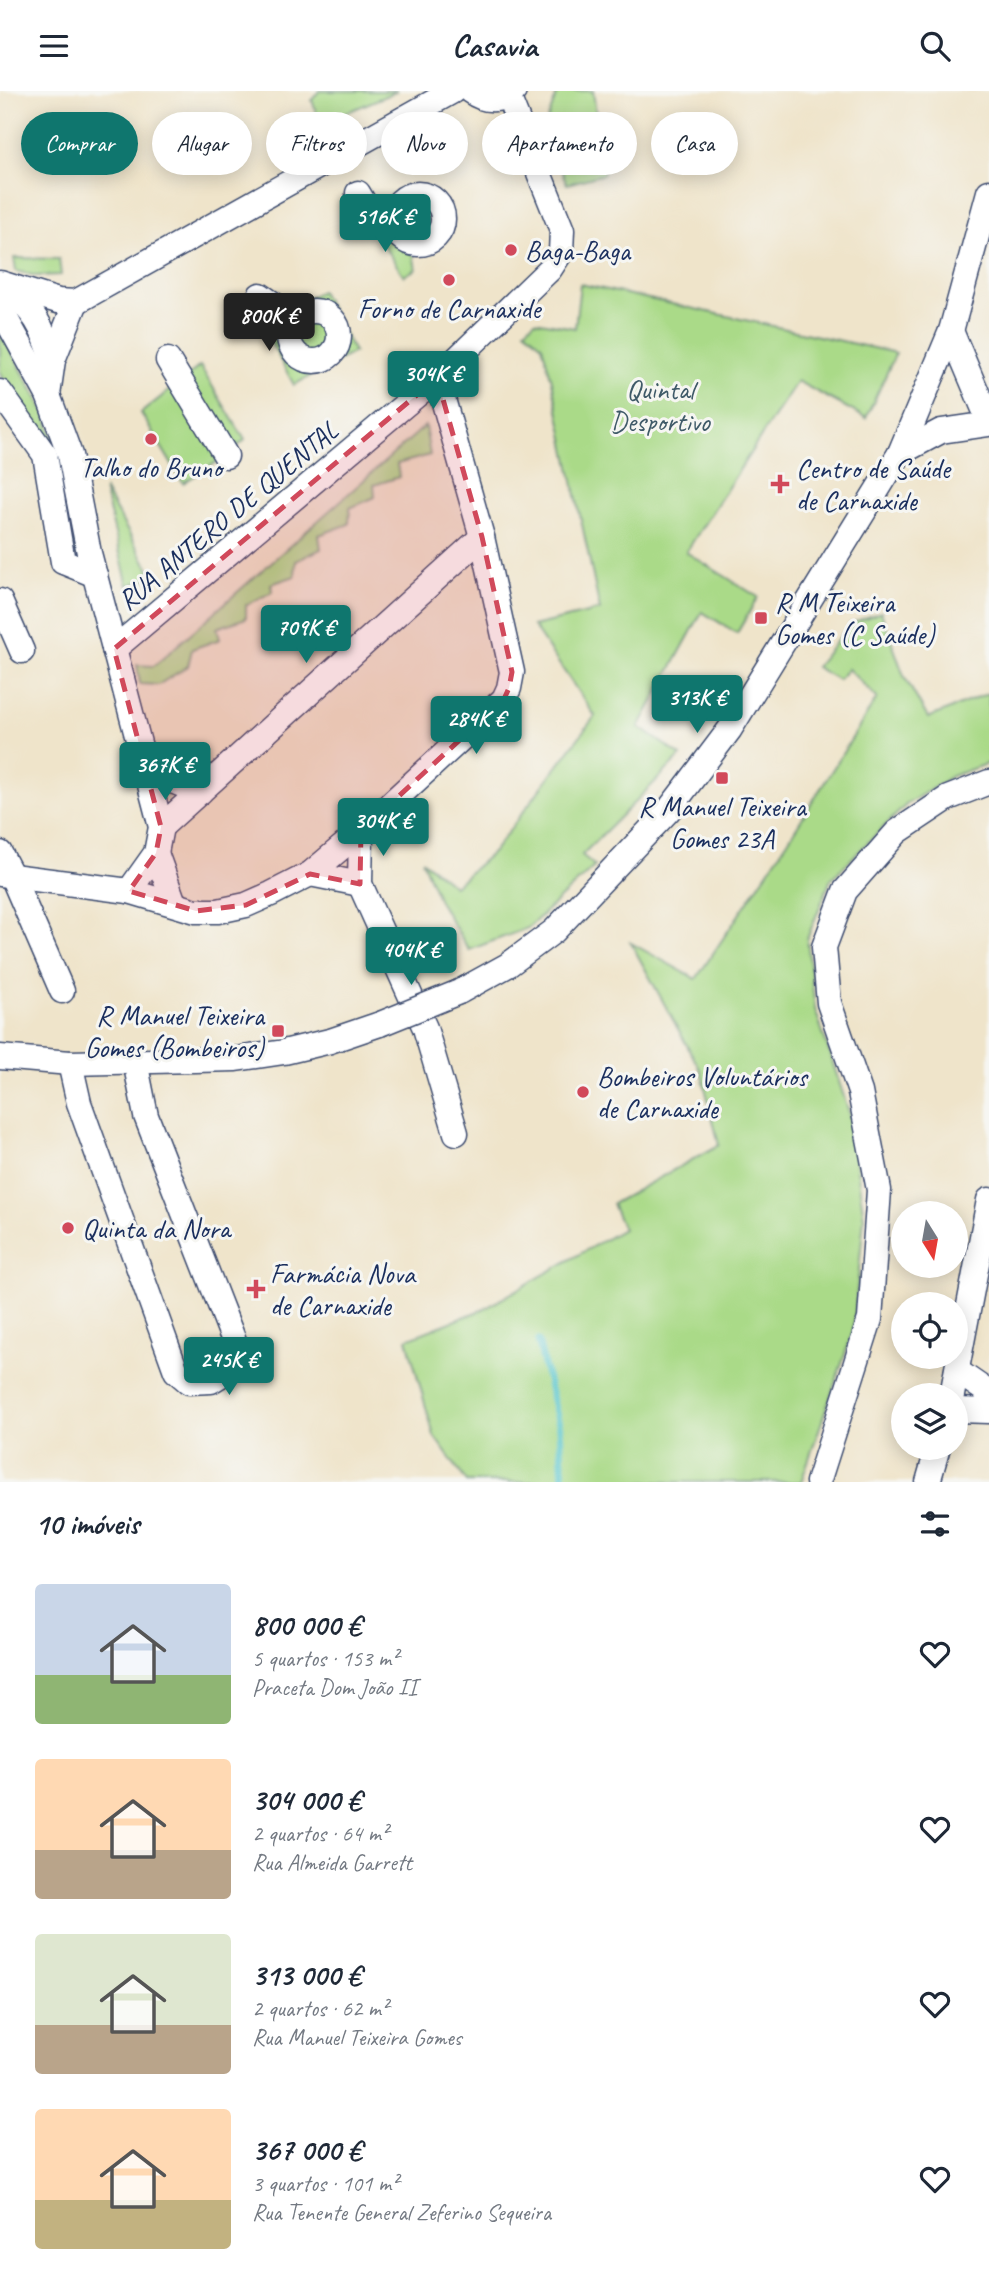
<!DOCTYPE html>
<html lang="pt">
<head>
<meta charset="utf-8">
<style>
  body { margin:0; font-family:Caveat,sans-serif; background:#f2f2f3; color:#1f2937; height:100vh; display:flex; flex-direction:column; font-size:26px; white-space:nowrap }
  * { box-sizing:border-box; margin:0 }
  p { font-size:23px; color:#747a83 }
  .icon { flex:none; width:38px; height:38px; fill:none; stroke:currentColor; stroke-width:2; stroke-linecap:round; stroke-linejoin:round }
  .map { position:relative; height:1391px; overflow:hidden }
  .drawer { display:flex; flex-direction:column; background:#fff; flex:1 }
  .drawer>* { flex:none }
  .hud { position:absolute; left:21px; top:21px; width:948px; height:63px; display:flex; gap:14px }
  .needle { width:46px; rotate:169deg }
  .buttons { position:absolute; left:891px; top:1110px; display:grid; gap:14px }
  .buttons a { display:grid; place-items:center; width:77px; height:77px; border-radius:50%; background:#fff; box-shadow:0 4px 18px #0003; font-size:35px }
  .price { position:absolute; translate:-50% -60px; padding:0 16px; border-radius:7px; background:#0f766e; color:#fff; font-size:23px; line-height:46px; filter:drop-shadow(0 2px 4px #0008) }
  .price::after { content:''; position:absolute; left:50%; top:42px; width:21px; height:16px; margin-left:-10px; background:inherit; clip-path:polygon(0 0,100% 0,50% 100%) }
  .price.active { background:#222; color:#fff }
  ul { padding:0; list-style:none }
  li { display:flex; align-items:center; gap:21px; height:175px; padding:0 35px }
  li span { display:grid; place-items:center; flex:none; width:196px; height:140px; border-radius:7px; color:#555 }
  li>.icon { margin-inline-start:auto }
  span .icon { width:84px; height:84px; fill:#fffc; stroke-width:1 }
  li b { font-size:30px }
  h2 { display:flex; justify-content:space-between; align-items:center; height:84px; padding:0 35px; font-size:30px }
  .pill { padding:0 24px; border-radius:32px; background:#fff; box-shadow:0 4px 18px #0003; font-size:24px; line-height:63px }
  .pill.active { background:#0f766e; color:#fff }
  header { display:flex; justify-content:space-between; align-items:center; height:91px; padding:0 35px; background:#fff; font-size:32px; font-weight:700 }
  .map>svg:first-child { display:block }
  .green { fill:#aada88; stroke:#628473; stroke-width:2 }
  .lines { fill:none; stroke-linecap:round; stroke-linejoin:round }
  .stream { stroke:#58c6cc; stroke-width:7 }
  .minor-casing { stroke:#3b4a6e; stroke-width:27 }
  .minor { stroke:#fff; stroke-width:24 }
  .minor-bridge-casing { stroke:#3b4a6e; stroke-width:27; stroke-linecap:butt }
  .minor-bridge { stroke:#fff; stroke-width:24 }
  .marked { fill:#d1495b; fill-opacity:0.2; stroke:#d1495b; stroke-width:5; stroke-dasharray:14 9; stroke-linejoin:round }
  .poi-dot { fill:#d1495b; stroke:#f6f6f2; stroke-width:2.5 }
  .labels { text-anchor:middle; stroke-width:6; stroke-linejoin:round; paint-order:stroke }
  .poi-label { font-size:28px; fill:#1b2f5e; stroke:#f6f6f2; text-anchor:start }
  .park-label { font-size:28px; fill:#3f5a68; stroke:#f6f6f2 }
  .street-label { font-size:28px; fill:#1b2f5e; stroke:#f6f6f2 }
</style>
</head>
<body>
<header><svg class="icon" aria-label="menu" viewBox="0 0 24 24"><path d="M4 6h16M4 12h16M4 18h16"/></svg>Casavia<svg class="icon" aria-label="search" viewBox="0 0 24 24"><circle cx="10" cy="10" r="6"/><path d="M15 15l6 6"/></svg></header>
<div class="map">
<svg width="989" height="1391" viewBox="0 0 989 1391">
  <rect width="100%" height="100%" fill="#f6f6f2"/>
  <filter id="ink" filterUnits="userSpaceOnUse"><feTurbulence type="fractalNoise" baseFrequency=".0143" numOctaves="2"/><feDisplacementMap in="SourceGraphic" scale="14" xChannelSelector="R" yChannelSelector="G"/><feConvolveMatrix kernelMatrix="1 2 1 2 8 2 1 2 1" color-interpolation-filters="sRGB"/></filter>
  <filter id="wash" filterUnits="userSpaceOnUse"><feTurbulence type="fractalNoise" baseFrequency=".00686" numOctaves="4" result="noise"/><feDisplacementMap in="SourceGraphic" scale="28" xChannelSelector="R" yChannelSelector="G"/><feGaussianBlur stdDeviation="1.57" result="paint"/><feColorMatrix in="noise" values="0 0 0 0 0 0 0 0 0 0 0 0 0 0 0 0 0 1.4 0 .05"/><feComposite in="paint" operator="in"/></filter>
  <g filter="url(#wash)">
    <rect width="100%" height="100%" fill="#efe4ca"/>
    <g class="green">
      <polygon points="319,0 397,0 320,33 312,9"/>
      <polygon points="558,0 593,0 604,83 567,93 544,38"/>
      <path d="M403 99 405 107C388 121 391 143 411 152L416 178 404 185 361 122Z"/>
      <polygon points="14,167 59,168 61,184 36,185 16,180"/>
      <polygon points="580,193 896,262 866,327 797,290 686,461 758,506 737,542 702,521 639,636 681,665 582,764 595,775 528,837 469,859 439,810 422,769 454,795 493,761 595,625 533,535 600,519 552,290 542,254 525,239 535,230 575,237"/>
      <polygon points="321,200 354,261 294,294 260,232"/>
      <polygon points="0,240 46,323 85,466 69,464 49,354 0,282"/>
      <polygon points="200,275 245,349 226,365 183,392 141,322"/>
      <polygon points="425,335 430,364 397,373 399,386 374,394 375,406 350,417 349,433 319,444 321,458 296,470 295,485 271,493 272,501 246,514 246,527 217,537 220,548 192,558 188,575 158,594 140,593 137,574 154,575"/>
      <polygon points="104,398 153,485 128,495"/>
      <polygon points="881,521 904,585 928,627 989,602 989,672 952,685 907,713 831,788 807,848 815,918 849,1021 864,1127 853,1240 801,1391 467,1391 434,1345 407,1248 484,1218 623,1138 612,1113 719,1054 701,980 631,852 696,888 788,750 877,607 848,578 838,589 816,576 851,532"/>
    </g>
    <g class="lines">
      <polyline class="stream" points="538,1250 560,1337 563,1391"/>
    </g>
  </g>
  <g filter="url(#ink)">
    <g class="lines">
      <g class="minor-casing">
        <g id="minor">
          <path d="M470 0C485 11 500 11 514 0"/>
          <polyline points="358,102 373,127 393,127"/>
          <circle cx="418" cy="128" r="25"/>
          <polyline points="0,192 58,210 76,211 453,0"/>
          <path d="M8 197C35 223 42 233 53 269"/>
          <polyline points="260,204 295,228"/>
          <polyline points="0,217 48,304 70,364 89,462 161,736 156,762 129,800 12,785"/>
          <circle cx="314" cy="245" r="25"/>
          <polyline points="951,240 989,330"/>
          <polyline points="168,269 226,365"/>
          <polyline points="0,301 45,364 63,471 95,484"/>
          <polyline points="48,304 53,269 76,211"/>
          <polyline points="900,362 941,340 989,333"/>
          <polyline points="0,510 22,560"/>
          <polyline points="114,558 437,287 550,178 561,161 562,139 508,5"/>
          <polyline points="147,680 200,701"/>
          <polyline points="161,736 482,446"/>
          <polyline points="361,740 360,793 425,937 456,1042"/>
          <polyline points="0,762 12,785 0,783"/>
          <polyline points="156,762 174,812"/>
          <polyline points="310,783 360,793"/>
          <polyline points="12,785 62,900"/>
          <polyline points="129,800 196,820 218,820 246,814 271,803 310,783 361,740 504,608 509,597 512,581 482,446 437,287"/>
          <polyline points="459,901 508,874 554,840 668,720 730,638 900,362 951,240 989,101"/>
          <polyline points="0,966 70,972 236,968 284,961 330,950 380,933"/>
          <polyline points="70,972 79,1012 176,1280 189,1291 211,1290 232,1277 238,1260 146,1025 135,970"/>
          <polyline points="957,1280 989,1302"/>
          <polyline points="952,1304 989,1109"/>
          <polyline points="956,1319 989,1320"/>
          <polyline points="818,1391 870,1228 879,1099 860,1001 829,912 824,856 845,800 897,741 948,707 989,691"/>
          <polyline points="928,1391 938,1356"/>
        </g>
      </g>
      <use href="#minor" class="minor"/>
      <g class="minor-bridge-casing">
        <polyline id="minor-bridge" points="380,933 459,901"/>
      </g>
      <use href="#minor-bridge" class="minor-bridge"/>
    </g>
  </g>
  <path class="marked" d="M437 287 482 446 512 581 509 597 504 608 361 740 360 793 310 783 246 814 196 820 129 800 156 762 161 736 114 558Z"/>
  <g class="poi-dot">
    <circle cx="511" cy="159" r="7"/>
    <circle cx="449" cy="189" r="7"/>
    <circle cx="151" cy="348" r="7"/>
    <path d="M776.5 382.5h7v7h7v7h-7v7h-7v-7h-7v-7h7z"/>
    <rect x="754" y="520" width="14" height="14" rx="3.5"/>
    <rect x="715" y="680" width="14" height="14" rx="3.5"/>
    <rect x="271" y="933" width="14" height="14" rx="3.5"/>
    <circle cx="583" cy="1001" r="7"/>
    <circle cx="68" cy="1137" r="7"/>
    <path d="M252.5 1187.5h7v7h7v7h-7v7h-7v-7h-7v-7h7z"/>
  </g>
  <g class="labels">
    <g class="poi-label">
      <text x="525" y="169">Baga-Baga</text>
      <text x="449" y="227" text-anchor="middle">Forno de Carnaxide</text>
      <text x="151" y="386" text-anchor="middle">Talho do Bruno</text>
      <text x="796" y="387">Centro de Saúde<tspan x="796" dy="32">de Carnaxide</tspan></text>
      <text x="775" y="521">R M Teixeira<tspan x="775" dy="32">Gomes (C Saúde)</tspan></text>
      <text x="722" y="725" text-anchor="middle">R Manuel Teixeira<tspan x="722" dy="32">Gomes 23A</tspan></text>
      <text x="264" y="934" text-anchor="end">R Manuel Teixeira<tspan x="264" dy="32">Gomes (Bombeiros)</tspan></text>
      <text x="597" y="995">Bombeiros Voluntários<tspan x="597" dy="32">de Carnaxide</tspan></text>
      <text x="82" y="1147">Quinta da Nora</text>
      <text x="270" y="1192">Farmácia Nova<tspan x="270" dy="32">de Carnaxide</tspan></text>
    </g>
    <g class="park-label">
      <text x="660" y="308">Quintal<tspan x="660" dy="32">Desportivo</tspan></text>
    </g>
    <g class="street-label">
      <text transform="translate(227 424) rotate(-40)" y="10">RUA ANTERO DE QUENTAL</text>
    </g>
  </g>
</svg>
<div class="buttons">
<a><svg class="needle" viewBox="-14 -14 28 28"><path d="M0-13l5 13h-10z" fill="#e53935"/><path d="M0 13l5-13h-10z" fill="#747a83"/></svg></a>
<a><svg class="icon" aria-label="locate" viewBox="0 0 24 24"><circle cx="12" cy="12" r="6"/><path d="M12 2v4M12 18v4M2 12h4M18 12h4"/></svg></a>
<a><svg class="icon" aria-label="layers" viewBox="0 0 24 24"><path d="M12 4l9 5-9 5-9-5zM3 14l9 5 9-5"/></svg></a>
</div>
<b class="price" style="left:385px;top:163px">516K €</b>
<b class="price active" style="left:269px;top:262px">800K €</b>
<b class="price" style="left:433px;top:320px">304K €</b>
<b class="price" style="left:306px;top:574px">709K €</b>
<b class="price" style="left:697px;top:644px">313K €</b>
<b class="price" style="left:476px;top:665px">284K €</b>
<b class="price" style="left:165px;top:711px">367K €</b>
<b class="price" style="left:383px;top:767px">304K €</b>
<b class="price" style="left:411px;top:896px">404K €</b>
<b class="price" style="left:229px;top:1306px">245K €</b>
<div class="hud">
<a class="pill active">Comprar</a>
<a class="pill">Alugar</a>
<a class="pill">Filtros</a>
<a class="pill">Novo</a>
<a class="pill">Apartamento</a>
<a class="pill">Casa</a>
</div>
</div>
<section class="drawer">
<h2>10 imóveis<svg class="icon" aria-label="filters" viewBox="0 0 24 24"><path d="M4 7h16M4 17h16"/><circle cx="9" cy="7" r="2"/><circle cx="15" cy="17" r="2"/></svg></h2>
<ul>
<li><span style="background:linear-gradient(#c9d6e8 65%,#8fb573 0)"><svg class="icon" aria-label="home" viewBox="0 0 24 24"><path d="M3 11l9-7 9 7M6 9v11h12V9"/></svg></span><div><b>800 000 €</b><p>5 quartos · 153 m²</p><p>Praceta Dom João II</p></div><svg class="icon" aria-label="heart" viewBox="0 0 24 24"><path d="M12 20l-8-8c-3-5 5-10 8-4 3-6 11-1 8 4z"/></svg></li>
<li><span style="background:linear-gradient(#ffd9b3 65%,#b9a48a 0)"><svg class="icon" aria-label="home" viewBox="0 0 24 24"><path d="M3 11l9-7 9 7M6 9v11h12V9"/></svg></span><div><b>304 000 €</b><p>2 quartos · 64 m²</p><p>Rua Almeida Garrett</p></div><svg class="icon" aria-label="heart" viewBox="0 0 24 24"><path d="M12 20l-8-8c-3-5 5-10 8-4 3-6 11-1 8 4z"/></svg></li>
<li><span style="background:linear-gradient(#dfe7d0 65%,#b9a48a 0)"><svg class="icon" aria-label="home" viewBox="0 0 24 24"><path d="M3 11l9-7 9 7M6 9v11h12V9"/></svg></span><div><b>313 000 €</b><p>2 quartos · 62 m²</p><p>Rua Manuel Teixeira Gomes</p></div><svg class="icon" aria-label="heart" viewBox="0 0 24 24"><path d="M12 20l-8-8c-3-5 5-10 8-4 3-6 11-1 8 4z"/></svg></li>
<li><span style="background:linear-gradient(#ffd9b3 65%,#c2b280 0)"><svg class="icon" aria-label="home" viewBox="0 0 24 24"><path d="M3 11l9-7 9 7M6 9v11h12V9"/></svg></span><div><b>367 000 €</b><p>3 quartos · 101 m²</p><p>Rua Tenente General Zeferino Sequeira</p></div><svg class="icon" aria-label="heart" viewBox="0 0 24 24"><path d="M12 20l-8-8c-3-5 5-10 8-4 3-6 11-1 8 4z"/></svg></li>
</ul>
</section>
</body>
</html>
